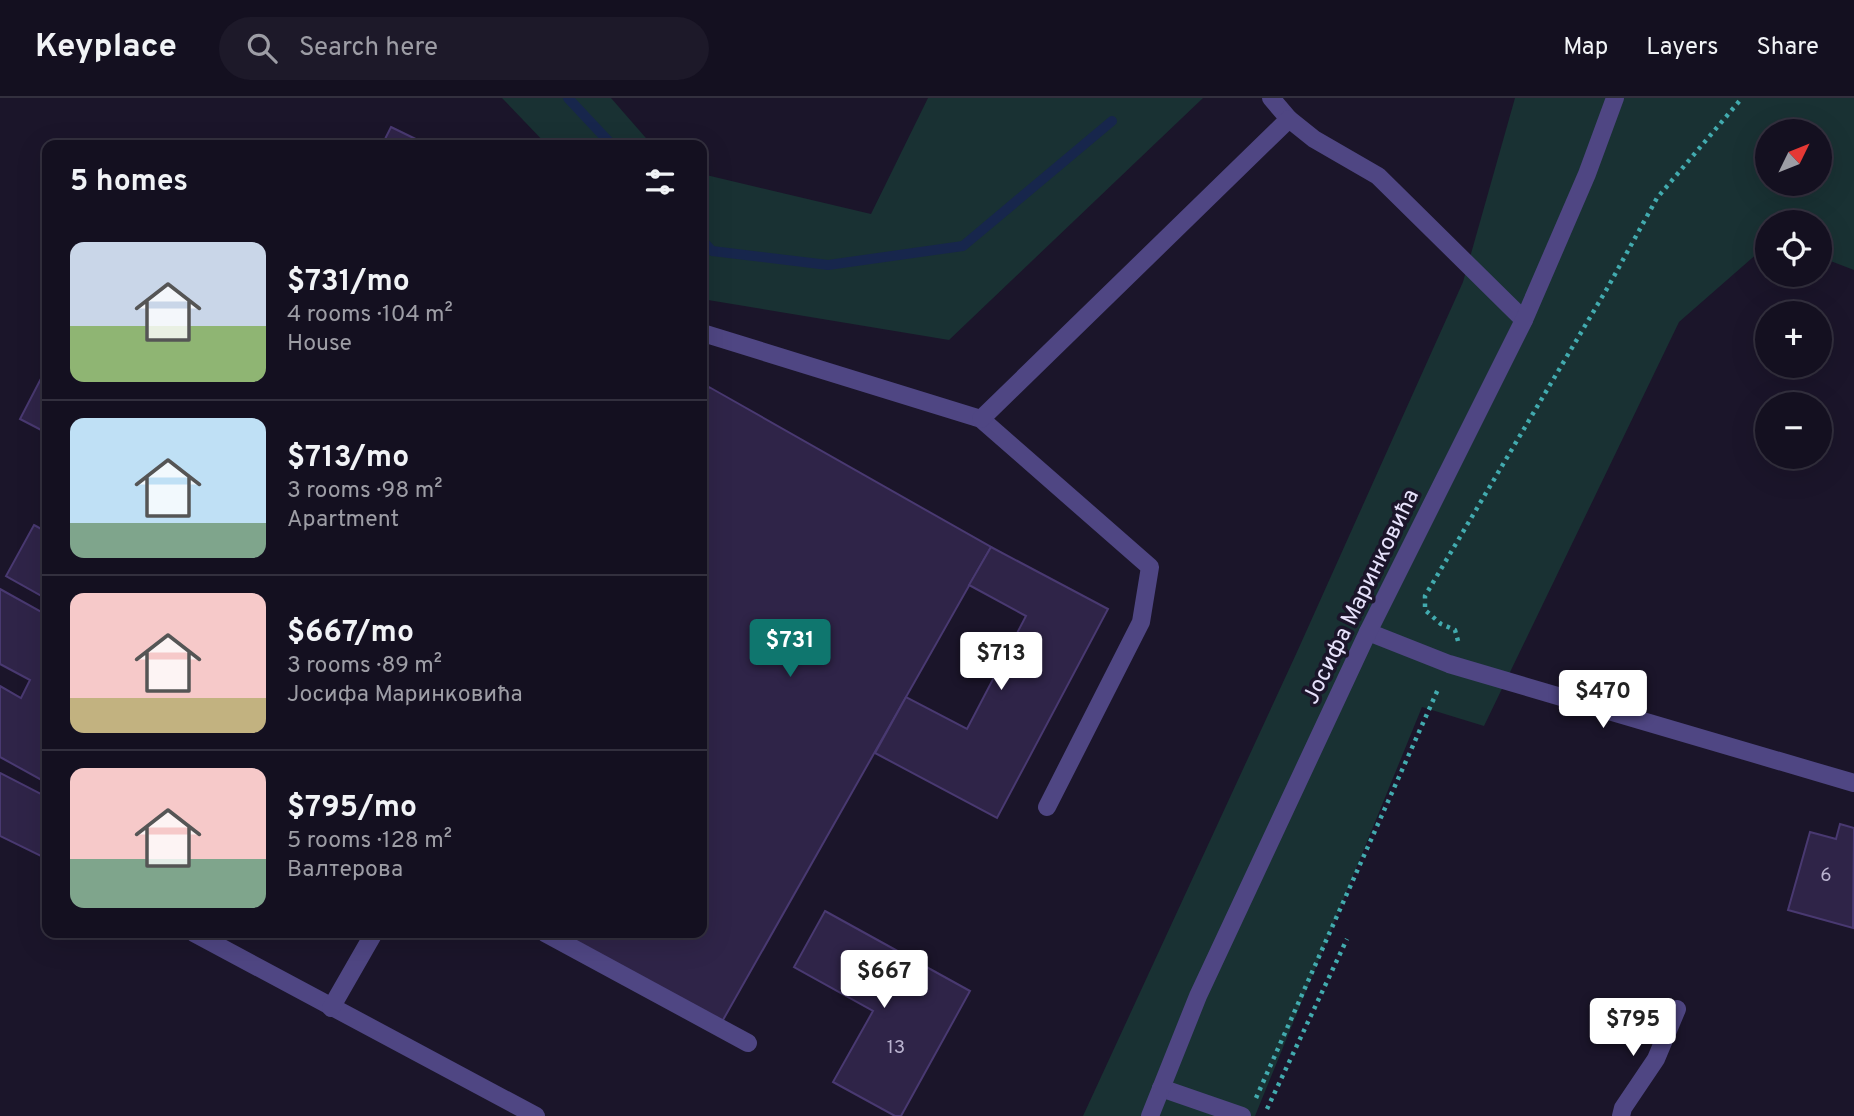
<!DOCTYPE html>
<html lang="en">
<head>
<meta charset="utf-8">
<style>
  body { margin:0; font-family:Overpass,sans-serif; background:#1d1929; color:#f1f3f6; height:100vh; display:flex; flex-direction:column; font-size:26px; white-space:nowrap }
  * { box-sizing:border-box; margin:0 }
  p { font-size:23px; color:#9d9da5 }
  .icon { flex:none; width:38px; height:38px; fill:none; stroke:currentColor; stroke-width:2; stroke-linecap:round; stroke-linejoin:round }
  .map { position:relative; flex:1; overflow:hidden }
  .drawer { position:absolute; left:42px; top:42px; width:665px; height:798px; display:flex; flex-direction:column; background:#141020; border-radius:14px; box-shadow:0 7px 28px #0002,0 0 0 2px #33303e }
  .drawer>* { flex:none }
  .needle { width:46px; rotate:47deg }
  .fabs { position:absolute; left:1755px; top:21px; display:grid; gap:14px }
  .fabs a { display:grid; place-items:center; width:77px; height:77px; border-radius:50%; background:#141020; box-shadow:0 7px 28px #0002,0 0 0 2px #33303e; font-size:35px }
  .price { position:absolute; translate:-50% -60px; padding:0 16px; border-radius:7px; background:#fff; color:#222; font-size:23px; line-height:46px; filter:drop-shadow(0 2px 4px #0008) }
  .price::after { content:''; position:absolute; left:50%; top:42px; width:21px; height:16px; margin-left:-10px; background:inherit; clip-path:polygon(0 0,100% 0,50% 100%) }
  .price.current { background:#0f766e; color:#fff }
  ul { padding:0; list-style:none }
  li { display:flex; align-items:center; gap:21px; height:175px; padding:0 28px }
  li+li { border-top:2px solid #33303e }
  li span { display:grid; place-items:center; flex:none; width:196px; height:140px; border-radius:14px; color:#555 }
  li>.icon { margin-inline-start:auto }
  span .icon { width:84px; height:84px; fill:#fffc; stroke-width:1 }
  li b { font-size:30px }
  h2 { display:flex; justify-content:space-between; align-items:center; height:84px; padding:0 28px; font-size:30px }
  header { display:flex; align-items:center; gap:42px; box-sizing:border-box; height:98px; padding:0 35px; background:#141020; border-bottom:2px solid #33303e }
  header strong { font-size:33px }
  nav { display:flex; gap:38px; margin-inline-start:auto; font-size:24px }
  .search { width:490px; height:63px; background:#1d1929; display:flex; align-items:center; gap:18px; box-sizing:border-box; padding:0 24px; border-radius:38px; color:#9d9da5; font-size:26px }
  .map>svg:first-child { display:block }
  .green { fill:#193133; fill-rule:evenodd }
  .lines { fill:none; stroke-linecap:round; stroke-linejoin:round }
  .stream { stroke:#17264c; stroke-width:10 }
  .building { fill:#2f2448; stroke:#493971; stroke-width:2 }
  .path { stroke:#42abaf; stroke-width:4.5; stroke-dasharray:3.5 5; stroke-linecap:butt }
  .minor { stroke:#4f4683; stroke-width:18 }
  .labels { text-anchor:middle; stroke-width:7; stroke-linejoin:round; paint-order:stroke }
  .number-label { font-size:19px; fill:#b9b2ce }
  .street-label { font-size:23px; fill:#e7e2fb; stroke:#1b152a }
</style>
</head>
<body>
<header>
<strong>Keyplace</strong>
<div class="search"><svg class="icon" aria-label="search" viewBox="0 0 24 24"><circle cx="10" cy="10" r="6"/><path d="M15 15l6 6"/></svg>Search here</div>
<nav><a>Map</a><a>Layers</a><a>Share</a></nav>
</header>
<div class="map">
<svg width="1854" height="1018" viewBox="0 0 1854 1018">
  <rect width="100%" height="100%" fill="#1b152a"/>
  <g class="green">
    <polygon points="502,0 611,0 652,47 547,47"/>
    <polygon points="928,0 1203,0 949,242 702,201 702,76 871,116"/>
    <path d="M1515 0H1854V172L1820 159V124H1768L1767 147 1679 224 1484 628 1422 609 1255 1018H1083L1297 554 1463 184ZM1768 33H1820V86H1768Z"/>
  </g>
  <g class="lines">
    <g class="stream">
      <polyline points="568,0 612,47"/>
      <polyline points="702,142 712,153 828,167 963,148 1112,23"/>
    </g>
  </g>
  <g class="building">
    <polygon points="391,29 428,47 382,47"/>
    <polygon points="47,269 47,335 20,321"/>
    <polygon points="709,289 991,449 719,929 572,846 578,835 702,835 702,302"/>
    <polygon points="34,427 47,434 47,501 6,478"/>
    <polygon points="991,449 1108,511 997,720 875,655 906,599 967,631 1026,518 969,487"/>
    <polygon points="0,491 47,517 47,685 0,659 0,588 21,600 30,582 0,566"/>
    <polygon points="0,675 47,699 47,761 0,738"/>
    <polygon points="1840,726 1854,730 1853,830 1788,812 1810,734 1836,741"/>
    <polygon points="825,813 970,893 901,1018 895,1018 833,984 873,913 794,869"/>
  </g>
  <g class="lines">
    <g class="path">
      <polyline points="1458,543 1455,532 1441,526 1425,512 1425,498 1608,189 1657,100 1742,0"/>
      <polyline points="1256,1000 1439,589"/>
      <polyline points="1267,1011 1347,841"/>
    </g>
    <g class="minor">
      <polyline points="1271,0 1289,21"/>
      <polyline points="702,239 706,236 981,321 1150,469 1141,524 1047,709"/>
      <polyline points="981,321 1289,21 1314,41 1378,78 1524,222"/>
      <polyline points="1368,534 1449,566 1854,685"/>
      <polyline points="194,835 536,1018"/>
      <polyline points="545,835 748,945"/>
      <polyline points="331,910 374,835"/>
      <polyline points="1161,990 1242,1018"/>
      <polyline points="1150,1018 1198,898 1368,534 1524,222 1587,76 1615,0"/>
      <polyline points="1621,1018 1623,1010 1656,961 1677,911"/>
    </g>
  </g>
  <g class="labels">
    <g class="number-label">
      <text x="1826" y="783">6</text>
      <text x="896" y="955">13</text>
    </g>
    <g class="street-label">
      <text transform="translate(1360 498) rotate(-64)" y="8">Јосифа Маринковића</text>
    </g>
  </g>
</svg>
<div class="fabs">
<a><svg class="needle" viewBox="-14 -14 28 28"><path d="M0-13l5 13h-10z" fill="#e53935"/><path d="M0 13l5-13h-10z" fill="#9d9da5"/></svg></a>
<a><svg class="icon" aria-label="locate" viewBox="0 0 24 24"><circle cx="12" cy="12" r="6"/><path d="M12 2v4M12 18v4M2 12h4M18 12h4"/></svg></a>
<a>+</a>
<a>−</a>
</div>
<b class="price current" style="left:790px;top:581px">$731</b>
<b class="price" style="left:1001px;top:594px">$713</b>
<b class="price" style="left:1603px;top:632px">$470</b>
<b class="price" style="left:884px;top:912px">$667</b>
<b class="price" style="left:1633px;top:960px">$795</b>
<section class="drawer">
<h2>5 homes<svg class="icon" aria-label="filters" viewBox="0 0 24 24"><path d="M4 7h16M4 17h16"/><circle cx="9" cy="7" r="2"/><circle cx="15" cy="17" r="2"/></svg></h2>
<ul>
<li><span style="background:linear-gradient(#c9d6e8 60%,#8fb573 0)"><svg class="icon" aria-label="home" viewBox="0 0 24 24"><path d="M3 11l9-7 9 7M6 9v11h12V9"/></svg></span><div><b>$731/mo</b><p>4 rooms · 104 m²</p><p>House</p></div></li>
<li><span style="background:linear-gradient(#bfe0f5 75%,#7fa58c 0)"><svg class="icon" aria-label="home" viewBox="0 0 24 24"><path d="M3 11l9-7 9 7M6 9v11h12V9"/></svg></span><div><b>$713/mo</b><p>3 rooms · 98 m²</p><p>Apartment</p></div></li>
<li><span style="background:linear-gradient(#f6c9c9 75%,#c2b280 0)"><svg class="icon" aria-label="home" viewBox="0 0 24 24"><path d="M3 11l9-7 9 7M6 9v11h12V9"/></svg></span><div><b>$667/mo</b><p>3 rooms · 89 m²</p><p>Јосифа Маринковића</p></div></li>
<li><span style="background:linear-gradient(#f6c9c9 65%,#7fa58c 0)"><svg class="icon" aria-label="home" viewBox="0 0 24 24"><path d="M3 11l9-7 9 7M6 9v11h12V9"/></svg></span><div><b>$795/mo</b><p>5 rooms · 128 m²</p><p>Валтерова</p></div></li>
</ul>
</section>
</div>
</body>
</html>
